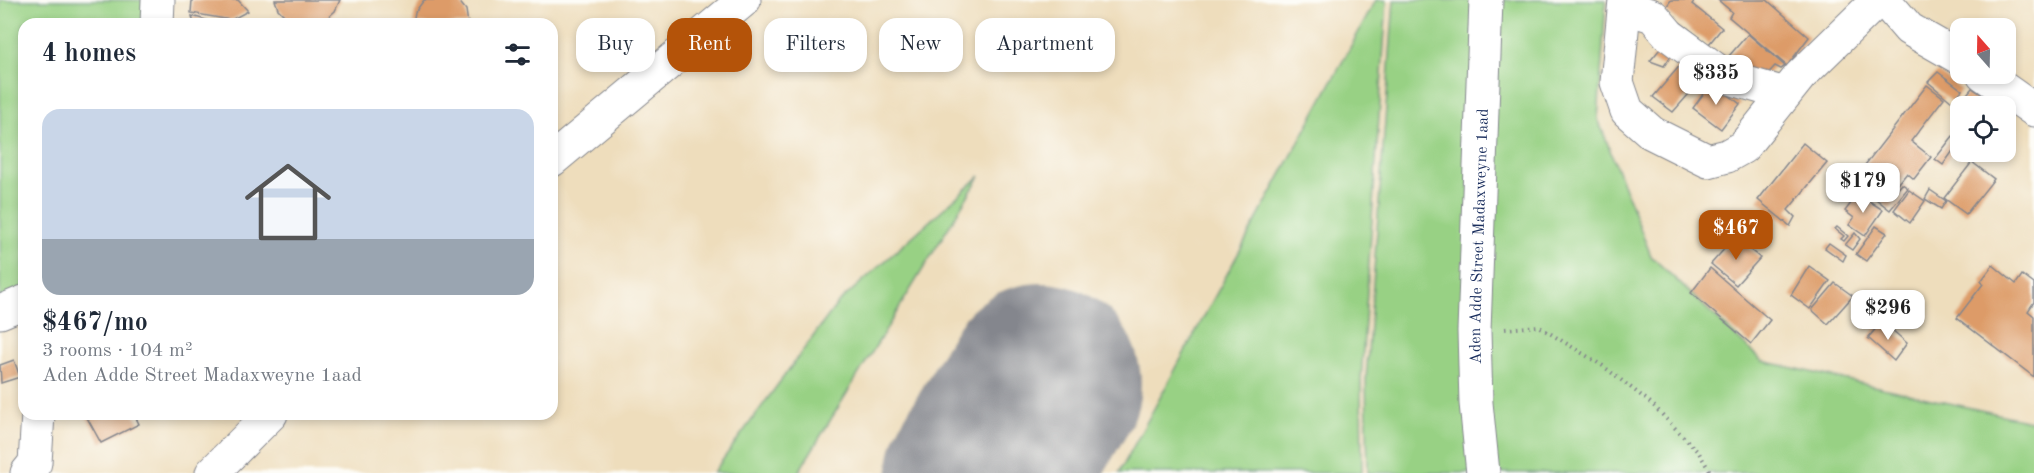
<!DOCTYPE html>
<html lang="en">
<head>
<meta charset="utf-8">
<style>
  body { margin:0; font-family:"Old Standard TT",serif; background:#f6f6f7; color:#1f2937; height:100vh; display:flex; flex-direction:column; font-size:22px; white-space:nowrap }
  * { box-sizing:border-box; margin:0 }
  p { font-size:20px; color:#747a83 }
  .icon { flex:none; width:33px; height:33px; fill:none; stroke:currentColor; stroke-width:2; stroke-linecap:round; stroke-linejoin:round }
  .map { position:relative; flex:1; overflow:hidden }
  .side { position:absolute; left:18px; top:18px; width:540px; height:402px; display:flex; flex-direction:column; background:#fff; border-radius:18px; box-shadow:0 3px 9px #0003 }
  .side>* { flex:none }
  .hud { position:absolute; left:576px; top:18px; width:570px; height:54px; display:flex; gap:12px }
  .needle { width:39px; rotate:340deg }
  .buttons { position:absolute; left:1950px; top:18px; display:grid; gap:12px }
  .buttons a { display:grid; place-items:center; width:66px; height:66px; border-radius:12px; background:#fff; box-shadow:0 3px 9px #0003; font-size:30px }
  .price { position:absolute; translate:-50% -51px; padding:0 14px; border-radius:12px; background:#fff; color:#222; font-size:20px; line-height:39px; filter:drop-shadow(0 2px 3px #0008) }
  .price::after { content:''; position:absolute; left:50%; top:36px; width:18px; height:14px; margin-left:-9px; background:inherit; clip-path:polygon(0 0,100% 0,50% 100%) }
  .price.on { background:#b45309; color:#fff }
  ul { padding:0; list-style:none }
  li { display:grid; align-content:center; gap:12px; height:318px; padding:0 24px }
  li span { display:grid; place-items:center; height:186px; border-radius:18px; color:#555 }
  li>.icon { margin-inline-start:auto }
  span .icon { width:108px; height:108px; fill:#fffc; stroke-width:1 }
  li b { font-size:26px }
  h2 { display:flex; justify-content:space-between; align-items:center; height:72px; padding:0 24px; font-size:26px }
  .pill { padding:0 21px; border-radius:18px; background:#fff; box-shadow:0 3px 9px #0003; font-size:21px; line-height:54px }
  .pill.on { background:#b45309; color:#fff }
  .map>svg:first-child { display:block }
  .green { fill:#98d184; stroke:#5a8071; stroke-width:1.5 }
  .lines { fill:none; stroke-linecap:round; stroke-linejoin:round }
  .runway { stroke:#84868d; stroke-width:200 }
  .building { fill:#dd9b68 }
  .minor-casing { stroke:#84868d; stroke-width:35 }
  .path { stroke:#84868d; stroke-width:4; stroke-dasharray:1.5 4.5; stroke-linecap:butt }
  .minor { stroke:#fff; stroke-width:33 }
  .labels { text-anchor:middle; stroke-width:4.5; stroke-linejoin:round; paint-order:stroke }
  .street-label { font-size:16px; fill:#1b2f5e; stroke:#fdfcf7 }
</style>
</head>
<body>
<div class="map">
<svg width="2034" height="473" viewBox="0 0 2034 473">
  <rect width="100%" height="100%" fill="#fdfcf7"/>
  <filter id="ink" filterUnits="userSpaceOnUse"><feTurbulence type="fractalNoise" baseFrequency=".0167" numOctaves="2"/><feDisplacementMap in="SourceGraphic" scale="12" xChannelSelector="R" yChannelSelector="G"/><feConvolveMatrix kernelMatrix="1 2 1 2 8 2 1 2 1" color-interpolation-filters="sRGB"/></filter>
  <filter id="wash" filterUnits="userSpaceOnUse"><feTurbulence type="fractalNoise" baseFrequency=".008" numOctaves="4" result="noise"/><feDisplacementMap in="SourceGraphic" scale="24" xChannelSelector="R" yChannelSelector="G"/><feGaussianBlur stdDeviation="1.35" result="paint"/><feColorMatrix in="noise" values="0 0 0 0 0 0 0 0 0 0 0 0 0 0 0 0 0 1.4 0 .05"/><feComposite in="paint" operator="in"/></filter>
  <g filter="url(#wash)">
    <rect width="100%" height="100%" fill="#eeddbc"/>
    <g class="green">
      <polygon points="0,0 169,0 166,24 24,24 24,307 0,319"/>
      <polygon points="1376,0 1387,0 1361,380 1362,473 1119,473"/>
      <polygon points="1394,0 1606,0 1598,119 1651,256 1762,361 2034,422 2034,473 1368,473 1366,379"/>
      <polygon points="980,176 798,473 713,473 837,304"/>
    </g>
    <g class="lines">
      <polyline class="runway" points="988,473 1041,383"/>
    </g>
    <g id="blocks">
      <g class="building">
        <polygon points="192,0 238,0 248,11 231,20 191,13"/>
        <polygon points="275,0 340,0 335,11 325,20 314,24 298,24 287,18 278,9"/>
        <polygon points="424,0 458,0 466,10 468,24 413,24 415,12"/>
        <polygon points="1671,0 1695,0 1692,4 1722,28 1709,44 1664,10"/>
        <polygon points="1718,0 1767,0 1809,37 1787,66 1729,17 1732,12"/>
        <polygon points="192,16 206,20 205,24 194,24"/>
        <polygon points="1748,34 1785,66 1781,69 1775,66 1761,81 1729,56"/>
        <polygon points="1660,49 1671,56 1664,66 1650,61"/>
        <polygon points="1683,62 1704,77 1673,112 1653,97"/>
        <polygon points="1938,72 1962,90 1952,102 1928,82"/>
        <polygon points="1712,82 1740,104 1721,129 1693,108"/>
        <polygon points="1927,85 1944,98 1911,141 1931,157 1914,179 1907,173 1895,188 1897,190 1902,184 1908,188 1890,210 1867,192 1879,177 1892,186 1865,165"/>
        <polygon points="1972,88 1999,106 1960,106 1960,113 1955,109"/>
        <polygon points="1953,136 1960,141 1943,165 1935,159"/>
        <polygon points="1803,143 1827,163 1788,210 1795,217 1790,226 1758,200"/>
        <polygon points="1972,162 1994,179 1966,214 1944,198"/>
        <polygon points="1909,190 1925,201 1910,223 1894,210"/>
        <polygon points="1930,190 1946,201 1941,209 1925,199"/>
        <polygon points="1858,194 1883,210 1865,236 1849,225 1854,218 1845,211"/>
        <polygon points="1876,226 1887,233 1866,261 1856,254"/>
        <polygon points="1837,227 1848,236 1844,241 1841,239 1844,236 1835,229"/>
        <polygon points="1855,233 1860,239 1852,250 1845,245"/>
        <polygon points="1735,237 1760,258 1736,285 1711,264"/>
        <polygon points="1829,243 1846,255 1843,261 1825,248"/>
        <polygon points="1993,265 2016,284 2022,275 2034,284 2034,302 2028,311 2034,316 2034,377 1957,318 1983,284 1981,281"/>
        <polygon points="1809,266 1830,281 1810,309 1791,295"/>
        <polygon points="1710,268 1770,320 1751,344 1691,293"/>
        <polygon points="1835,283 1853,296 1828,324 1812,310"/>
        <polygon points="1882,321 1907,343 1894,361 1868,338"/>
        <polygon points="14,360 20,377 1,383 0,365"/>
        <polygon points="85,414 134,414 139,424 101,443"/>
      </g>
    </g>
  </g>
  <g filter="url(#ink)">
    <use href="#blocks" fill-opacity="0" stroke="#84868d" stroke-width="1.5"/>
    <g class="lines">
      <g class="minor-casing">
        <g id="minor">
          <polyline points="1625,0 1617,82 1627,111 1652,133 1708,161 1727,156 1743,147 1800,76 1878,0"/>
          <polyline points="1884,0 1909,29 1960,58"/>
          <polyline points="1626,8 1653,16 1669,35 1726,77 1785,94"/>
          <polyline points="157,24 158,0"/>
          <polyline points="1983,74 2034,110"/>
          <polyline points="552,160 744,0"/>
          <polyline points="0,312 24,302"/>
          <polyline points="27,473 35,463 38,414"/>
          <polyline points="212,473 271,414"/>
          <path id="s1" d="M1483 473 1476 403 1474 331 1486 0"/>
        </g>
      </g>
      <polyline class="path" points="1505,329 1538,326 1603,366 1652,404 1699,453 1711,473"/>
      <use href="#minor" class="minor"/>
    </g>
  </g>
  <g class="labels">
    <g class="street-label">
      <text dy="6" stroke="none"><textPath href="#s1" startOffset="237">Aden Adde Street Madaxweyne 1aad</textPath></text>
    </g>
  </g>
</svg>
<div class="buttons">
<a><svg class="needle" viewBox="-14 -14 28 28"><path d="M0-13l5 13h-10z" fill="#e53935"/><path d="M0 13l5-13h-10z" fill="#747a83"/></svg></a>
<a><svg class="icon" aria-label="locate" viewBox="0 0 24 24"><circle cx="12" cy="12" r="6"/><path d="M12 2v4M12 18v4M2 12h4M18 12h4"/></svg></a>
</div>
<b class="price" style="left:1716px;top:106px">$335</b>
<b class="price" style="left:1863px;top:214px">$179</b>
<b class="price on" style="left:1736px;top:261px">$467</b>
<b class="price" style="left:1888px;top:341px">$296</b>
<div class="hud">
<a class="pill">Buy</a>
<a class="pill on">Rent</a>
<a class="pill">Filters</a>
<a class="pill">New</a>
<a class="pill">Apartment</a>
</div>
<section class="side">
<h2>4 homes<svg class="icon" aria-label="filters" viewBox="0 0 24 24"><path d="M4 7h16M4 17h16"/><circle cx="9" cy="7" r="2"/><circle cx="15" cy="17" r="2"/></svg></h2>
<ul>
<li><span style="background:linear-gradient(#c9d6e8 70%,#9aa5b1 0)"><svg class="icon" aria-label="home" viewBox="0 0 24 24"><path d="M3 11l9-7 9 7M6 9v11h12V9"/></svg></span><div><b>$467/mo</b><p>3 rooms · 104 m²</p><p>Aden Adde Street Madaxweyne 1aad</p></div></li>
</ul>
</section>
</div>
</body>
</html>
